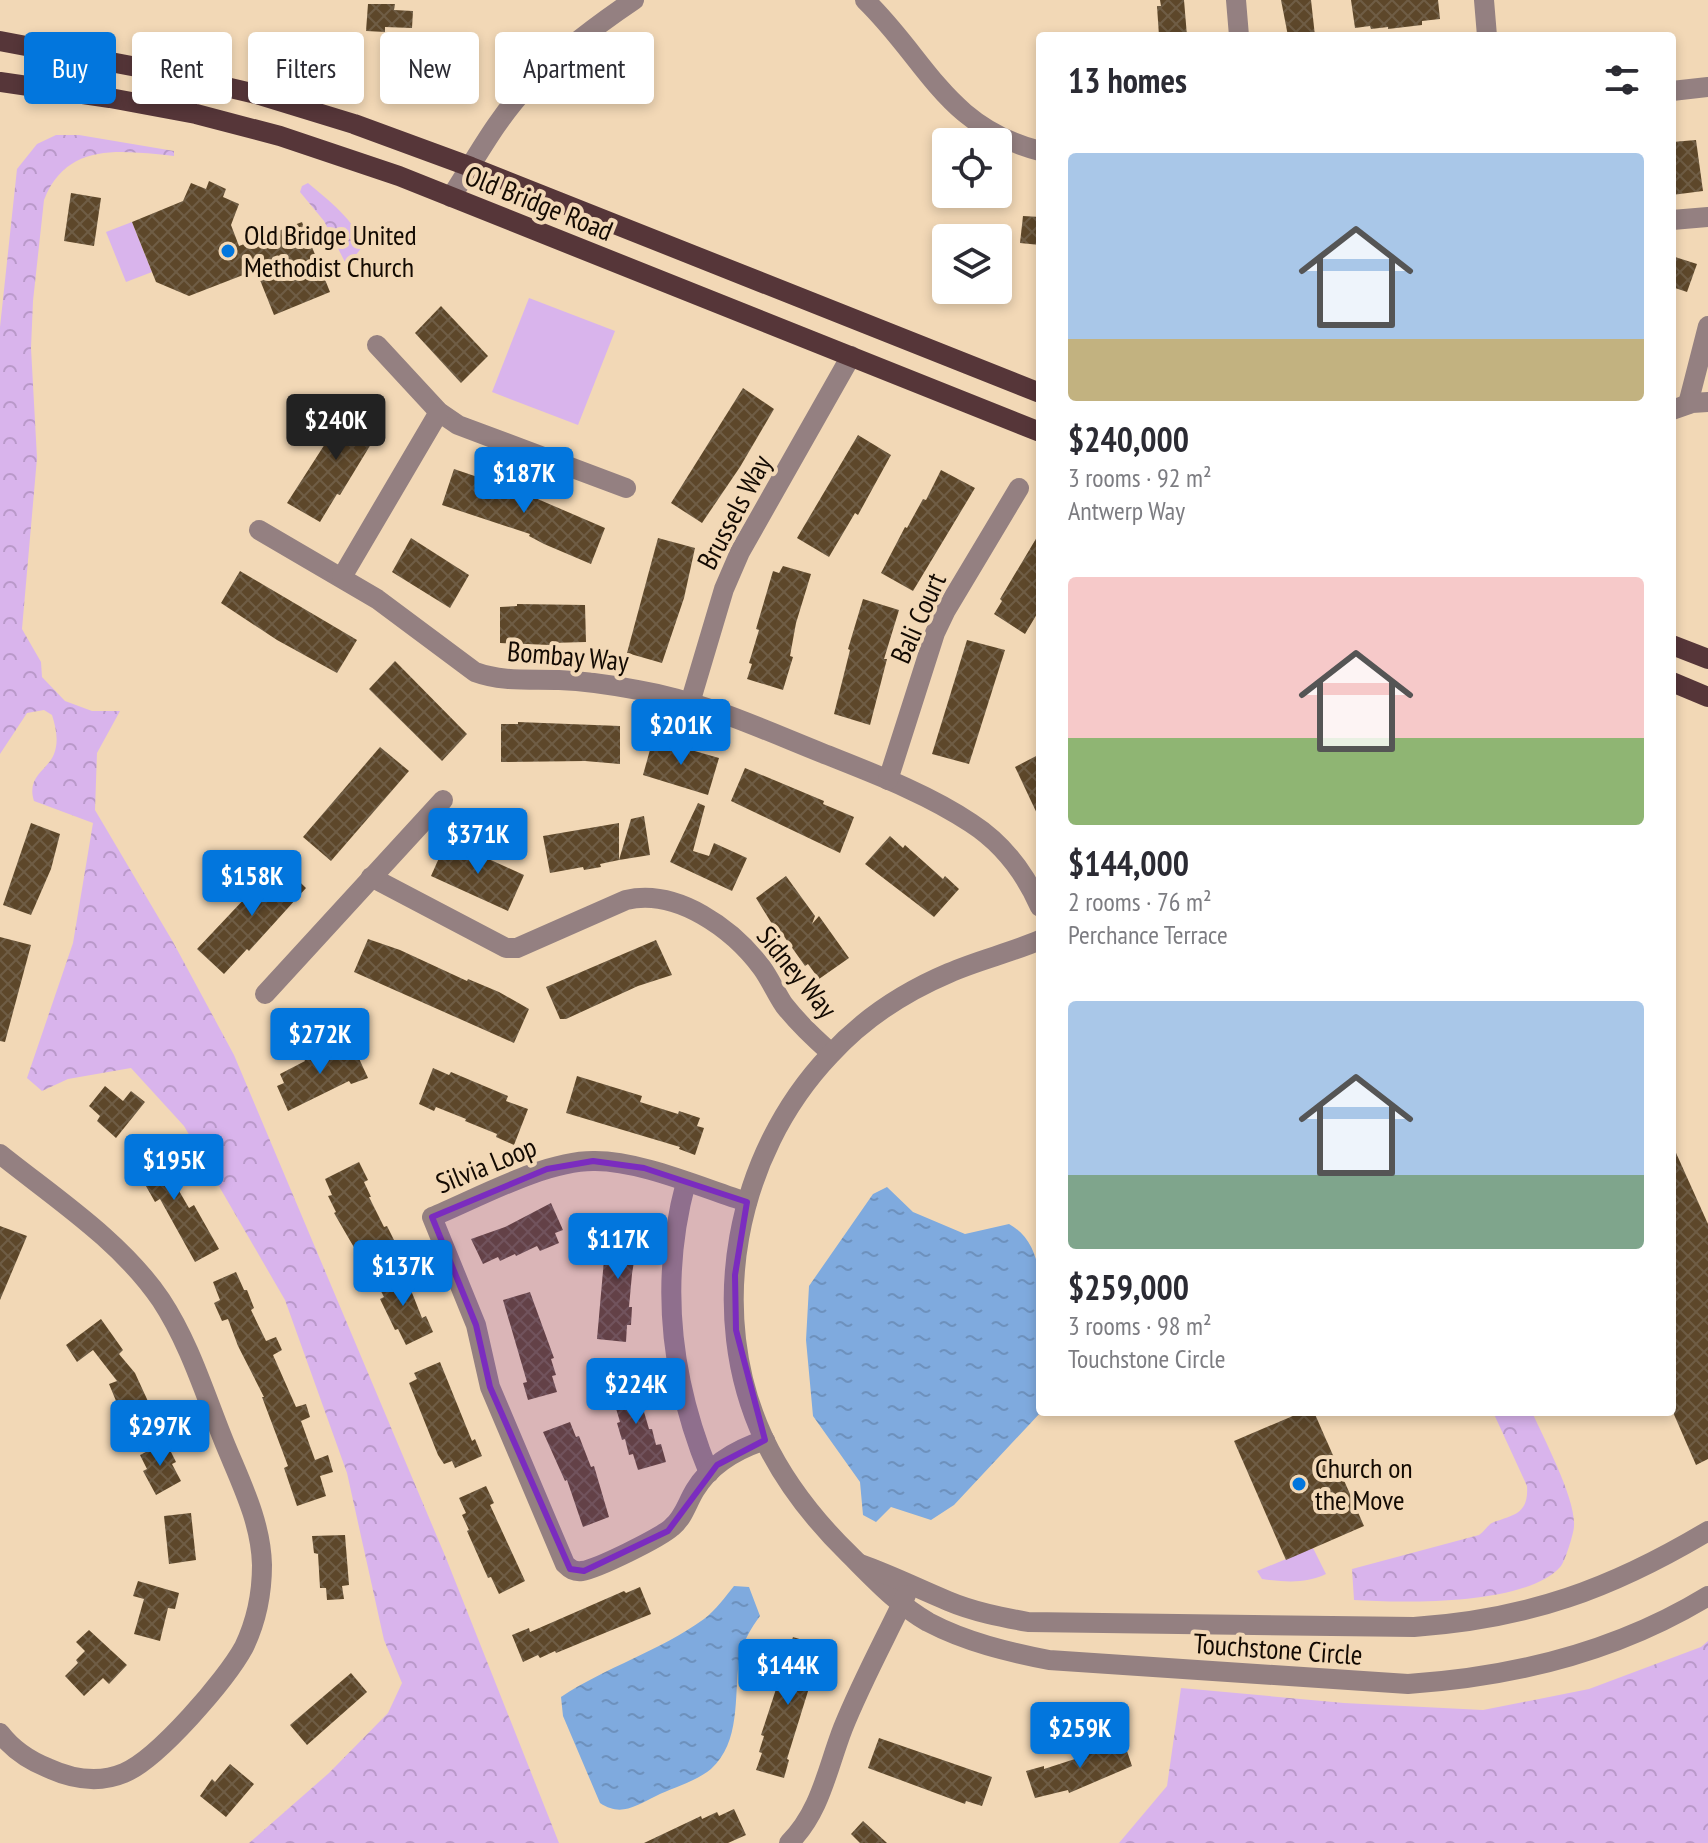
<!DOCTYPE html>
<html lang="en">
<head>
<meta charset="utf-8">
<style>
  body { margin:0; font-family:"PT Sans Narrow",sans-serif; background:#f2f2f3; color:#2b2b33; height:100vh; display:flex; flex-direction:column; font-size:30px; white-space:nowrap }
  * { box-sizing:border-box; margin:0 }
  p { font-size:26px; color:#7c7c81 }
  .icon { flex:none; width:44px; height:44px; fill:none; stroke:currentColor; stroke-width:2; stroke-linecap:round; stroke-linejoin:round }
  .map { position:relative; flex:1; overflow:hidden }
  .details { position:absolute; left:1036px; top:32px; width:640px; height:1384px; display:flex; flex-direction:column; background:#fff; border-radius:8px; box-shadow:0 4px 12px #0003 }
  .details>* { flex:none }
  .banner { position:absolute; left:24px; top:32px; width:760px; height:72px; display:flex; gap:16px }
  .tools { position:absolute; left:932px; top:128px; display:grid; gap:16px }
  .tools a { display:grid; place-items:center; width:80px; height:80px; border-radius:8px; background:#fff; box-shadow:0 4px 12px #0003; font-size:40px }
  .price { position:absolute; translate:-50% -68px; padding:0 18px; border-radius:8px; background:#0276dd; color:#fff; font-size:26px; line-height:52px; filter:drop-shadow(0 2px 4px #0008) }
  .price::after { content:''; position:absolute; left:50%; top:48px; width:24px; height:18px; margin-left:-12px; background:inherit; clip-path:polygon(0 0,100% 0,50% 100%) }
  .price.on { background:#222; color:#fff }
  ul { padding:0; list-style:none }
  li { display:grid; align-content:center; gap:16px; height:424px; padding:0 32px }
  li span { display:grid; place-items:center; height:248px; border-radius:8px; color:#555 }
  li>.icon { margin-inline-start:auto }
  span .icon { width:144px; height:144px; fill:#fffc; stroke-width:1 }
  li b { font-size:34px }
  h2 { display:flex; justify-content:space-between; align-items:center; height:96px; padding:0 32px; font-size:34px }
  .tag { padding:0 28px; border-radius:8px; background:#fff; box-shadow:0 4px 12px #0003; font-size:28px; line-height:72px }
  .tag.on { background:#0276dd; color:#fff }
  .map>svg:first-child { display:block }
  .green { fill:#d9b4ec }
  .forest { fill:url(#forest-crowns) }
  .water { fill:url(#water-ripples) }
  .building { fill:url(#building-cross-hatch) }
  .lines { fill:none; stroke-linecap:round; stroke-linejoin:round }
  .street { stroke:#948081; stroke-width:20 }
  .primary { stroke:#563639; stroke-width:20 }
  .marked { fill:#7b2cbf; fill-opacity:0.2; stroke:#7b2cbf; stroke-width:6; stroke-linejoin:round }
  .poi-dot { fill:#0276dd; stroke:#f2d8b6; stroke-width:3 }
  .labels { text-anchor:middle; stroke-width:8; stroke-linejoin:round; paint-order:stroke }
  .street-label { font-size:28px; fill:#130a02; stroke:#f2d8b6 }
  .poi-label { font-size:28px; fill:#130a02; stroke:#f2d8b6; text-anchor:start }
</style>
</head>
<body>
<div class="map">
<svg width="1708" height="1843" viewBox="0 0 1708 1843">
  <defs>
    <pattern id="forest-crowns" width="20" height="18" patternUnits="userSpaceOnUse" patternTransform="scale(2)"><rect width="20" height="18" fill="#d9b4ec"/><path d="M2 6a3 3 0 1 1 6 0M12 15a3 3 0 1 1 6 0" fill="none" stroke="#b999c9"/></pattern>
    <pattern id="water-ripples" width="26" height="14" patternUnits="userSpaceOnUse" patternTransform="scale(2)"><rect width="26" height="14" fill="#7faade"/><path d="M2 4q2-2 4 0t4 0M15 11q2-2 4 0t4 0" fill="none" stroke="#6d91bd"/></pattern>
    <pattern id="building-cross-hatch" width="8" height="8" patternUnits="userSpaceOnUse" patternTransform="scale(2)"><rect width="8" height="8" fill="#5d472a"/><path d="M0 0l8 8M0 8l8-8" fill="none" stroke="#6f5d45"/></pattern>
  </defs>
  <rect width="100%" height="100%" fill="#f2d8b6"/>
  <g class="green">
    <polygon points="132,222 152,272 126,282 106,232"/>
    <polygon points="529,298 615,331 578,425 492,392"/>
    <path d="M1313 1548 1326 1574C1305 1584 1285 1582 1262 1579L1257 1571Z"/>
  </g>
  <g class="forest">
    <path d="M56 135H79L174 151V156C122 151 67 141 44 200L33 301 31 348 37 458 22 629 41 662 42 677 65 701 92 711H120L97 753 95 810 173 942 234 1055 446 1558 559 1843H249L329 1773 388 1713 402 1683 384 1640 347 1473 285 1300 184 1126 131 1068 68 1079 42 1091 27 1078 73 943 93 823 34 801C26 776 48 770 54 754 59 741 56 728 52 715L44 710 27 713 0 754V327L17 169 37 144Z"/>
    <path d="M308 183C328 200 356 221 363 246L347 266 324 221 300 192 302 186Z"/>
    <path d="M1493 1412H1532C1544 1439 1576 1499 1574 1526 1574 1533 1565 1561 1561 1566 1527 1606 1402 1603 1354 1600L1352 1569 1479 1535C1485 1531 1488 1524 1494 1522 1513 1515 1529 1514 1527 1486Z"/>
    <polygon points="1708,1641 1708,1843 1119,1843 1167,1786 1181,1688 1344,1703 1483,1710 1589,1689 1701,1647"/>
  </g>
  <g class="water">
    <path d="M887 1187 913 1212 965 1234 1009 1224C1066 1255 1027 1362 1041 1412L954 1505 931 1520 891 1507 876 1522 863 1515 860 1482 813 1416 806 1340 809 1286 873 1194Z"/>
    <path d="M734 1586 749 1587 760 1616C751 1628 741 1645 739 1660 734 1697 741 1742 711 1769 697 1781 672 1788 656 1796 635 1806 621 1817 600 1803L563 1716 561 1697C606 1667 660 1651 704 1619 716 1610 725 1597 734 1586Z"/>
  </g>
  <g class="building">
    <polygon points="1160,0 1184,0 1187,36 1159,36 1157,6 1161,6"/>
    <polygon points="1281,0 1311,0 1315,36 1288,36"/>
    <polygon points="1351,0 1438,0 1440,19 1422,21 1422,25 1388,29 1388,27 1371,29 1370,26 1355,28"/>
    <polygon points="368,4 395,4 394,10 413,11 412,28 385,27 385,32 366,31"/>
    <polygon points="1696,140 1703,191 1672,195 1672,142"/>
    <polygon points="209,181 226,189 223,197 239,204 231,225 239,246 302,222 330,292 274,315 256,270 189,296 156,282 132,222 183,201 191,183 206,189"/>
    <polygon points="71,193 101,198 94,246 64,241"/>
    <polygon points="1023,216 1040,217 1040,245 1020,243"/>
    <polygon points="1672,256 1697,264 1687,292 1672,287"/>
    <polygon points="441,306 488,356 461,383 415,333"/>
    <polygon points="743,388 774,409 740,467 702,523 671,503"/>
    <polygon points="352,402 385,421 340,495 337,494 320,522 287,503"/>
    <polygon points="858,435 891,455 858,515 855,513 829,557 797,538"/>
    <polygon points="454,469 519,491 605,528 591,564 544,544 529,536 530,534 442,505"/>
    <polygon points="941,470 975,488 913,591 881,573 905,527 907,528 923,499 926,500"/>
    <polygon points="1040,532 1040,609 1025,634 994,614 1002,601 1000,599"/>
    <polygon points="411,538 469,575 450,608 392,572"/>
    <polygon points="658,538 695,548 684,598 662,663 627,653"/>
    <polygon points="783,566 811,574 796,623 790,656 793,657 783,690 747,679 752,664 749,663 759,630 756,629 773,571 779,573"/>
    <polygon points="240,571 357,640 337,673 277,640 221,603"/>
    <polygon points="863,599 899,610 884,659 887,659 870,725 834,714 850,650 848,649"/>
    <polygon points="517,604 585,605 586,642 550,643 550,645 500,643 500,607 517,606"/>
    <polygon points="967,640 1005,650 969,764 932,754"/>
    <polygon points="395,661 467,734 442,761 369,689"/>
    <polygon points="518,722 620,726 620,764 585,761 501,762 501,724 518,724"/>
    <polygon points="653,739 719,758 708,795 643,775"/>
    <polygon points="380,747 409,771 331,861 303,837"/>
    <polygon points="1040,754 1040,820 1015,767"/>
    <polygon points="745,768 824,801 823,804 854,817 840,853 731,801"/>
    <polygon points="698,803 705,806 693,851 709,856 714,843 747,858 732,891 670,862"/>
    <polygon points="644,816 650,855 619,860 631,819"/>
    <polygon points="31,823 60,834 51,869 31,915 3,905"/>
    <polygon points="619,823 619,860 600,864 601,867 584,870 583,867 550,873 543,836"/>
    <polygon points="890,836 903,848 905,845 943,879 945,876 959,889 934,917 865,864"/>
    <polygon points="447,840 524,875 508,911 431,876"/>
    <polygon points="279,862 306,888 249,951 247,949 224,974 197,949"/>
    <polygon points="786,876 815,916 812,924 819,916 849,958 819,979 808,964 805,966 776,925 774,927 756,898"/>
    <polygon points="0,937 31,945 5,1042 0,1041"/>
    <polygon points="368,939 400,950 467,981 468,979 499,992 529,1009 514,1043 354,972"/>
    <polygon points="656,940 672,975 638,986 566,1019 560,1019 546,987"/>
    <polygon points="347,1046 350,1054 356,1052 368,1078 351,1084 349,1081 288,1111 277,1086 284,1083 280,1074 305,1061 304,1059 329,1049 330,1053"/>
    <polygon points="433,1068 449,1075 451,1072 508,1096 506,1101 528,1109 514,1145 496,1137 497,1134 465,1121 466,1119 436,1107 434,1111 419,1104"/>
    <polygon points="577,1076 642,1096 640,1102 678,1114 679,1111 700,1118 697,1126 704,1128 695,1155 679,1149 680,1147 566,1113"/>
    <polygon points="105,1086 123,1101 131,1091 145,1102 116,1138 97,1121 100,1116 89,1106"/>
    <polygon points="1672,1144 1708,1224 1708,1459 1696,1465 1672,1410"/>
    <polygon points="152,1145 160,1158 168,1154 176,1168 168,1172 189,1208 194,1205 219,1249 195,1262 160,1199 155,1202 134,1165 131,1157"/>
    <polygon points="359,1162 368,1180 364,1182 371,1197 369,1197 384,1227 387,1226 395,1242 368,1255 366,1252 359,1256 334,1213 336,1212 328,1196 332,1195 325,1179"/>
    <polygon points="551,1203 563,1230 555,1233 559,1243 540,1251 537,1246 516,1256 515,1254 500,1261 498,1257 483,1264 471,1239 505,1227"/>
    <polygon points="611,1220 640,1223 632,1274 629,1307 632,1307 631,1325 627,1325 626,1342 597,1339 606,1237 610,1237"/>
    <polygon points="0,1226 27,1236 0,1300"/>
    <polygon points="403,1270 422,1318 426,1316 433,1332 406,1345 398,1329 395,1330 380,1299 384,1297 376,1282"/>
    <polygon points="236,1272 244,1290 247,1290 254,1308 251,1310 266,1341 276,1337 282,1350 273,1355 296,1407 306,1404 310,1417 301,1421 315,1460 328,1455 333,1472 320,1476 326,1496 297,1506 284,1468 288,1466 262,1397 264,1397 238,1346 228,1319 222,1321 214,1303 220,1300 213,1282"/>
    <polygon points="530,1292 554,1358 551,1359 556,1375 552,1376 557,1392 528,1400 523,1383 527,1382 503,1300"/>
    <polygon points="101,1319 123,1350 119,1354 135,1373 152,1410 135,1417 131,1409 121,1413 109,1384 117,1381 93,1350 77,1362 66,1345"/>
    <polygon points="440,1362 472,1441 475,1439 482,1456 455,1468 452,1461 444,1464 438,1455 409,1383 417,1379 414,1373"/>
    <polygon points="639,1380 644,1397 640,1398 649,1429 652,1429 656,1445 661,1444 666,1462 638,1470 633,1454 629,1455 625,1439 622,1440 617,1423 620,1422 610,1388"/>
    <polygon points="1302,1412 1314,1412 1364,1526 1286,1560 1234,1441"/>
    <polygon points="570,1422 576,1437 579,1436 591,1467 594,1466 609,1517 583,1527 567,1480 565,1481 543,1432"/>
    <polygon points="166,1442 176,1462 172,1464 181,1481 156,1495 143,1471 147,1469 140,1455"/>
    <polygon points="486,1486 494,1503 490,1505 525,1581 499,1594 491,1577 488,1578 467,1531 469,1530 462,1515 466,1513 459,1498"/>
    <polygon points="191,1513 196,1560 169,1564 164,1516"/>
    <polygon points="345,1535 349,1585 342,1586 344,1599 327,1600 326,1588 320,1588 318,1554 314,1553 312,1536"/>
    <polygon points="138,1581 179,1593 175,1609 168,1608 160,1641 134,1634 144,1599 133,1596"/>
    <polygon points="640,1587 651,1614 556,1653 555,1651 540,1658 538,1655 523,1662 512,1635 529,1628 530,1632 624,1591 626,1593"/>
    <polygon points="89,1630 127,1665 109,1684 103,1678 84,1696 65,1676 78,1663 76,1660 85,1651 76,1642"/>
    <polygon points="793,1637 822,1646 787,1759 789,1760 784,1778 756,1770 762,1753 759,1752 764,1736 761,1735"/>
    <polygon points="351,1673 367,1692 307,1745 290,1725"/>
    <polygon points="879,1738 992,1777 982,1806 966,1801 965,1804 868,1768"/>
    <polygon points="1123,1739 1132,1766 1069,1793 1068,1790 1035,1798 1026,1771 1044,1766 1044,1769 1075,1759 1074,1757"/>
    <polygon points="230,1764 254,1784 226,1817 200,1796 212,1779 215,1782"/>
    <polygon points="734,1809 746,1835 728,1843 644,1843 701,1816 702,1819 717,1812 719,1816"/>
    <polygon points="863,1821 887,1843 860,1843 851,1834"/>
  </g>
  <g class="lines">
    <g class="street">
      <path d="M865 0C927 60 946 127 1040 151"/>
      <polyline points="1236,0 1239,36"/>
      <polyline points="1484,0 1487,36"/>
      <polyline points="1672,91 1708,87"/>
      <path d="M451 197C475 160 497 118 528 86 559 53 597 25 634 0"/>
      <polyline points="1672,220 1708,217"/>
      <polyline points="377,345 439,412 458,425 626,488"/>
      <polyline points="1688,404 1708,326"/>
      <polyline points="1672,410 1692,403 1708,402"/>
      <path d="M259 530 377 599 475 672C502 682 530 679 559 680 585 681 612 685 638 690 702 701 762 729 822 753 872 773 926 793 971 823 1002 843 1025 873 1040 907"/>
      <polyline points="342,577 439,412"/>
      <polyline points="690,703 724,589 740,552 851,356"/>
      <polyline points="888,780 935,633 946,610 1019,488"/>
      <path d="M371 877 506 948H517L626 900C677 888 733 929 762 968 770 979 776 993 784 1005 798 1023 814 1038 831 1053"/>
      <path d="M1040 940C1010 953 978 960 949 973 904 992 863 1019 830 1055 735 1155 705 1313 764 1439 785 1483 815 1521 850 1555 875 1580 897 1604 928 1622 966 1642 1008 1652 1049 1660L1408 1684C1513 1677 1618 1651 1708 1596"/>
      <polyline points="265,994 443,800"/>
      <path d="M0 1154C55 1198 121 1241 161 1300 190 1344 205 1395 225 1444 241 1483 261 1522 262 1565 262 1592 256 1622 244 1647 226 1680 158 1759 124 1773 98 1784 72 1779 48 1768 28 1760 13 1750 0 1733"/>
      <path d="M686 1182C659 1282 670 1378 709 1473"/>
      <path d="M747 1202C702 1188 639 1160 593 1161 544 1161 478 1198 432 1217L476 1325 490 1387 565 1564C570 1569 574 1572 582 1571 597 1569 660 1538 672 1527 684 1517 687 1503 695 1490 710 1465 737 1449 765 1440"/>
      <path d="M860 1564C891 1575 919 1589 948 1601 974 1612 1001 1617 1028 1622L1414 1627C1528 1619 1611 1589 1708 1531"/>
      <path d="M789 1843C821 1811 827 1769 843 1728 861 1683 885 1639 906 1595"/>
    </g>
    <g class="primary">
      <polyline points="0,41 158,71 256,94 354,124 471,167 1040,393"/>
      <polyline points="0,82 110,98 196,114 280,136 399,176 1040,432"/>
      <polyline points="1672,645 1708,659"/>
      <polyline points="1672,682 1708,697"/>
    </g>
  </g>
  <path class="marked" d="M593 1161 644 1168 747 1202 735 1275 736 1330 765 1440 717 1465 668 1531 584 1571 570 1569 490 1387 476 1325 432 1217 547 1169Z"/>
  <g class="poi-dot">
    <circle cx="228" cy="251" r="8"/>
    <circle cx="1299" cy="1484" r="8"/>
  </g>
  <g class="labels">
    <g class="street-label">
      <text transform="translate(539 203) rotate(22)" y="10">Old Bridge Road</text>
      <text transform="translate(734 512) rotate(-62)" y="10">Brussels Way</text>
      <text transform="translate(918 618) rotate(-66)" y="10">Bali Court</text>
      <text transform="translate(568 656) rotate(5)" y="10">Bombay Way</text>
      <text transform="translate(797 972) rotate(51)" y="10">Sidney Way</text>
      <text transform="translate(486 1165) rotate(-22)" y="10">Silvia Loop</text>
      <text transform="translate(1278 1649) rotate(4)" y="10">Touchstone Circle</text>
    </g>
    <g class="poi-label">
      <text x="244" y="245">Old Bridge United<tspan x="244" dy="32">Methodist Church</tspan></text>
      <text x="1315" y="1478">Church on<tspan x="1315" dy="32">the Move</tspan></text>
    </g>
  </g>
</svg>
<div class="tools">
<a><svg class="icon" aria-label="locate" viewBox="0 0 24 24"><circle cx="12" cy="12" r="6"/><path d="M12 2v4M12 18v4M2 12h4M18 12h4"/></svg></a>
<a><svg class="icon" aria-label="layers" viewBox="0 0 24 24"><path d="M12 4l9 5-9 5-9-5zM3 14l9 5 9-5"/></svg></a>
</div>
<b class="price on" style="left:336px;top:462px">$240K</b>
<b class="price" style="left:524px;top:515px">$187K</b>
<b class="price" style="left:681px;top:767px">$201K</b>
<b class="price" style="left:478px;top:876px">$371K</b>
<b class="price" style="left:252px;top:918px">$158K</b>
<b class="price" style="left:320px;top:1076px">$272K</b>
<b class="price" style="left:174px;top:1202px">$195K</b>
<b class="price" style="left:618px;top:1281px">$117K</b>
<b class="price" style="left:403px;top:1308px">$137K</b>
<b class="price" style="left:636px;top:1426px">$224K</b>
<b class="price" style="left:160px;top:1468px">$297K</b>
<b class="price" style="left:788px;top:1707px">$144K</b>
<b class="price" style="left:1080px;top:1770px">$259K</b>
<div class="banner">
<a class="tag on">Buy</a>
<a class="tag">Rent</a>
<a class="tag">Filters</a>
<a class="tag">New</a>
<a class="tag">Apartment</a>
</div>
<section class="details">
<h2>13 homes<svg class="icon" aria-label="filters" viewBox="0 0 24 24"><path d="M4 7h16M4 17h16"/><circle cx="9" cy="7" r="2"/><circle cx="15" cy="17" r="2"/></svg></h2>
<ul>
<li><span style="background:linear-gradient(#a9c7e8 75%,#c2b280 0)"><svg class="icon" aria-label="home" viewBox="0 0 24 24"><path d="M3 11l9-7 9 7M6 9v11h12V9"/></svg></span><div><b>$240,000</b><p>3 rooms · 92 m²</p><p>Antwerp Way</p></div></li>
<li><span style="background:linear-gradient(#f6c9c9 65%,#8fb573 0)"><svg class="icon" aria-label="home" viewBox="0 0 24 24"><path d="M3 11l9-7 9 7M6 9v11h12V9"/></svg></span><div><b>$144,000</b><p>2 rooms · 76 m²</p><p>Perchance Terrace</p></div></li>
<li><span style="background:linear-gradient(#a9c7e8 70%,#7fa58c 0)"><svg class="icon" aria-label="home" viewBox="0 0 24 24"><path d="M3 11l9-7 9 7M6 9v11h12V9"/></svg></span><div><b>$259,000</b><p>3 rooms · 98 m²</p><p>Touchstone Circle</p></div></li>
</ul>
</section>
</div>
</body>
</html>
